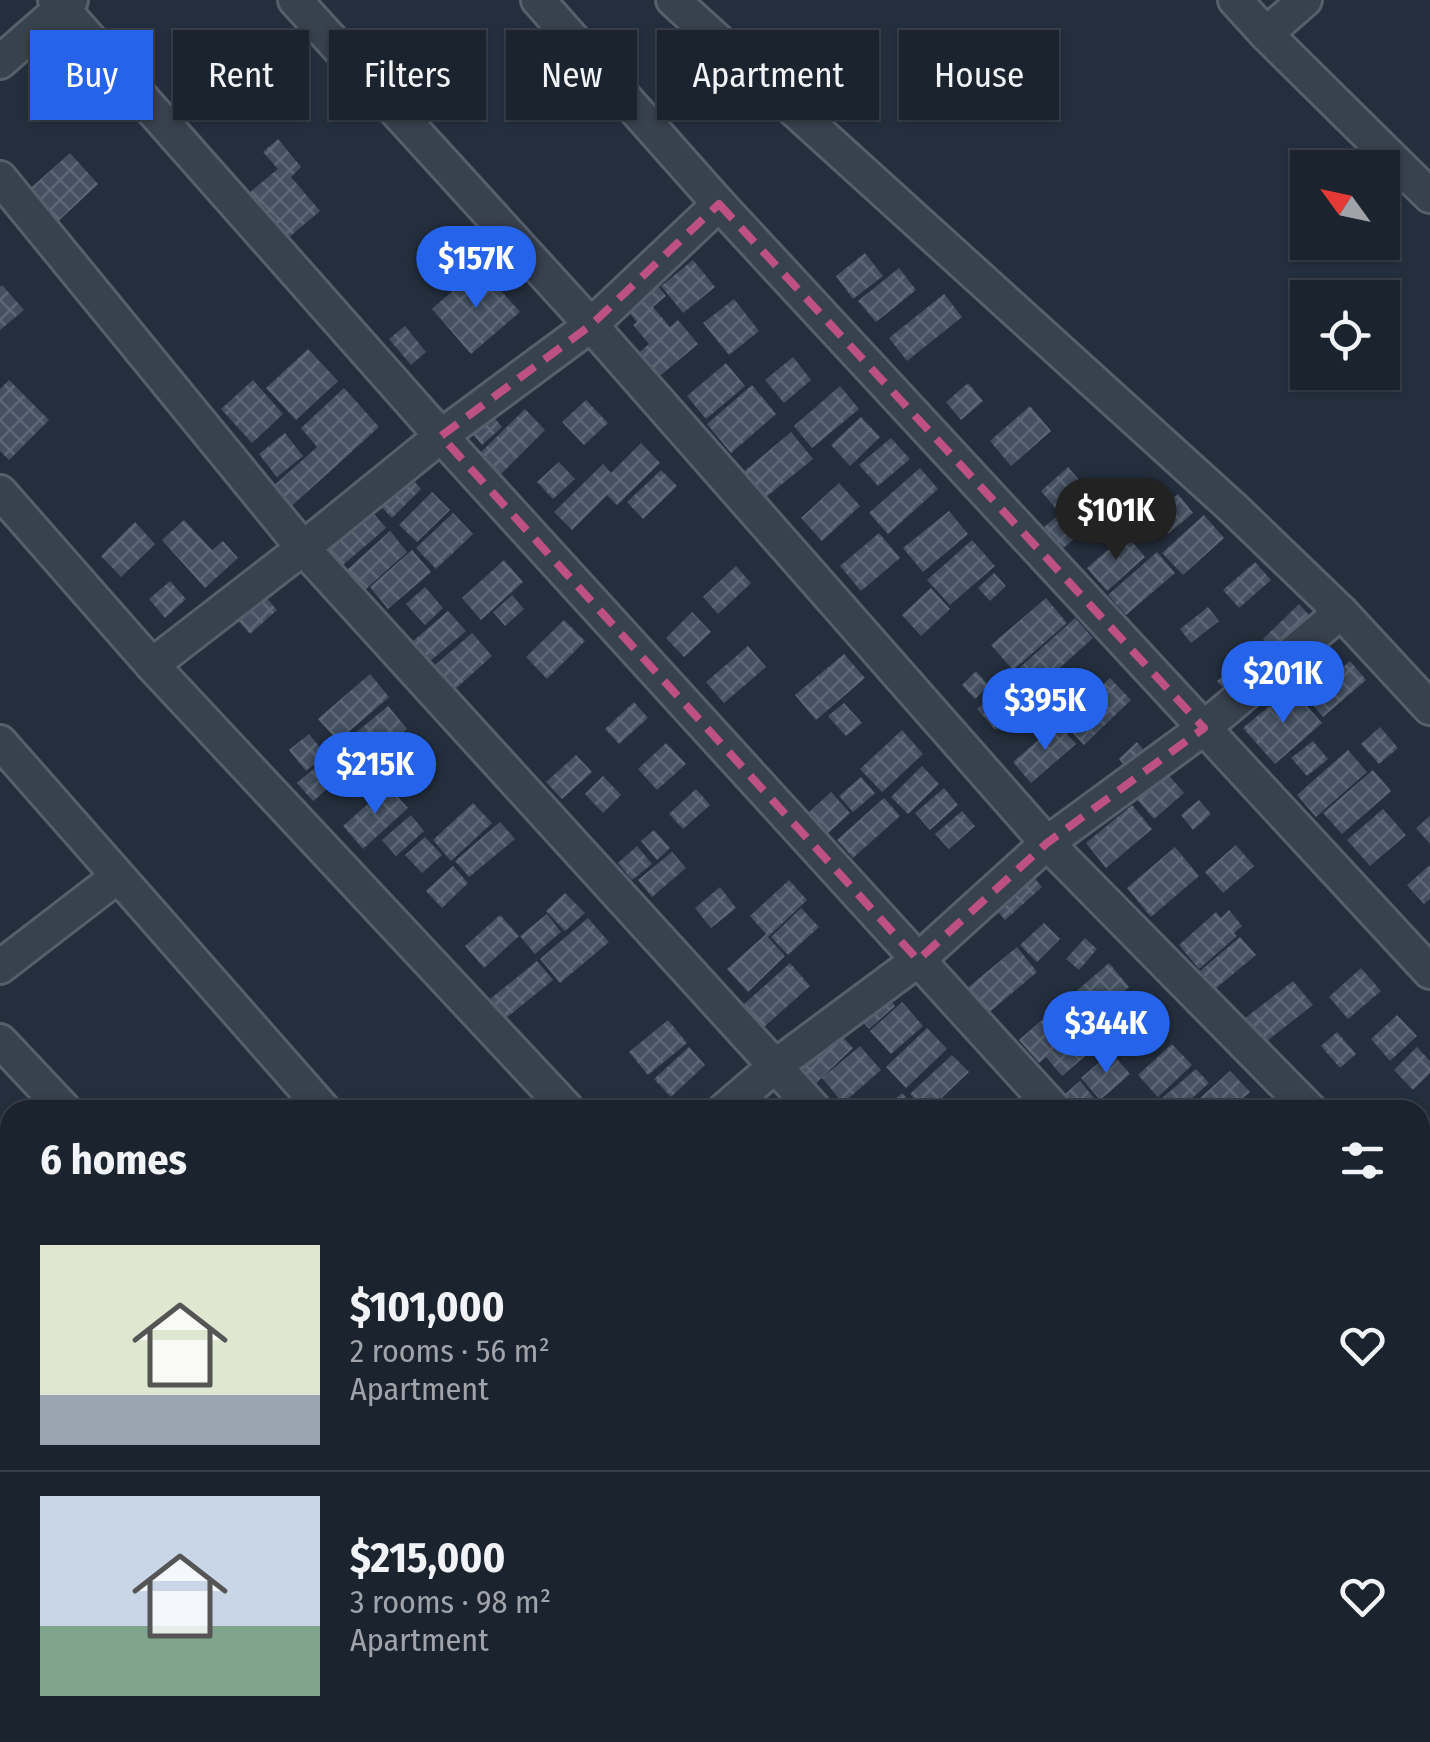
<!DOCTYPE html>
<html lang="en">
<head>
<meta charset="utf-8">
<style>
  body { margin:0; font-family:"Fira Sans Condensed",sans-serif; background:#282f3a; color:#f1f3f6; height:100vh; display:flex; flex-direction:column; font-size:38px; white-space:nowrap }
  * { box-sizing:border-box; margin:0 }
  p { font-size:32px; color:#a0a4aa }
  .icon { flex:none; width:55px; height:55px; fill:none; stroke:currentColor; stroke-width:2; stroke-linecap:round; stroke-linejoin:round }
  .map { position:relative; flex:1; overflow:hidden }
  .sheet { position:absolute; left:0px; top:1100px; width:1430px; height:642px; display:flex; flex-direction:column; background:#1b232e; border-radius:30px 30px 0 0; box-shadow:0 2px 8px #0004,0 0 0 2px #39404a }
  .sheet>* { flex:none }
  .hud { position:absolute; left:30px; top:30px; width:1370px; height:90px; display:flex; gap:20px }
  .needle { width:65px; rotate:303deg }
  .tools { position:absolute; left:1290px; top:150px; display:grid; gap:20px }
  .tools a { display:grid; place-items:center; width:110px; height:110px; border-radius:0px; background:#1b232e; box-shadow:0 2px 8px #0004,0 0 0 2px #39404a; font-size:50px }
  .price { position:absolute; translate:-50% -85px; padding:0 22px; border-radius:35px; background:#2563eb; color:#fff; font-size:32px; line-height:65px; filter:drop-shadow(0 2px 5px #0008) }
  .price::after { content:''; position:absolute; left:50%; top:60px; width:30px; height:22px; margin-left:-15px; background:inherit; clip-path:polygon(0 0,100% 0,50% 100%) }
  .price.active { background:#222; color:#fff }
  ul { padding:0; list-style:none }
  li { display:flex; align-items:center; gap:30px; height:250px; padding:0 40px }
  li+li { border-top:2px solid #39404a }
  li span { display:grid; place-items:center; flex:none; width:280px; height:200px; border-radius:0px; color:#555 }
  li>.icon { margin-inline-start:auto }
  span .icon { width:120px; height:120px; fill:#fffc; stroke-width:1 }
  li b { font-size:42px }
  h2 { display:flex; justify-content:space-between; align-items:center; height:120px; padding:0 40px; font-size:42px }
  .chip { padding:0 35px; border-radius:0px; background:#1b232e; box-shadow:0 2px 8px #0004,0 0 0 2px #39404a; font-size:35px; line-height:90px }
  .chip.active { background:#2563eb; color:#fff }
  .map>svg:first-child { display:block }
  .building { fill:url(#building-cross-hatch) }
  .lines { fill:none; stroke-linecap:round; stroke-linejoin:round }
  .street-casing { stroke:#565f6c; stroke-width:38 }
  .street { stroke:#38414e; stroke-width:32 }
  .marked { fill:none; stroke:#bd5182; stroke-width:8; stroke-dasharray:20 12; stroke-linejoin:round }
</style>
</head>
<body>
<div class="map">
<svg width="1430" height="1742" viewBox="0 0 1430 1742">
  <defs>
    <pattern id="building-cross-hatch" width="8" height="8" patternUnits="userSpaceOnUse" patternTransform="scale(2.5)"><rect width="8" height="8" fill="#455162"/><path d="M0 0l8 8M0 8l8-8" fill="none" stroke="#5d6877"/></pattern>
  </defs>
  <rect width="100%" height="100%" fill="#242f3e"/>
  <g class="building">
    <polygon points="278,139 301,167 291,177 320,211 288,238 249,193 278,169 263,152"/>
    <polygon points="70,153 98,184 52,227 23,195"/>
    <polygon points="865,253 883,276 853,299 836,276"/>
    <polygon points="693,260 715,287 683,313 661,286"/>
    <polygon points="480,267 520,312 471,354 432,309"/>
    <polygon points="899,268 916,290 876,322 858,301"/>
    <polygon points="649,275 666,296 653,307 670,327 678,320 698,344 655,380 635,356 649,344 633,325 637,322 619,300"/>
    <polygon points="2,285 24,310 0,330 0,287"/>
    <polygon points="944,294 962,317 907,361 889,338"/>
    <polygon points="734,299 759,331 729,355 703,323"/>
    <polygon points="405,326 426,352 411,365 389,339"/>
    <polygon points="308,349 338,381 296,420 266,388"/>
    <polygon points="793,357 811,380 784,403 765,380"/>
    <polygon points="726,363 745,386 706,419 687,396"/>
    <polygon points="9,380 49,420 9,460 0,451 0,389"/>
    <polygon points="253,380 283,414 252,443 221,409"/>
    <polygon points="968,383 983,401 961,420 946,402"/>
    <polygon points="752,385 776,414 731,453 707,424"/>
    <polygon points="840,386 859,409 812,448 794,426"/>
    <polygon points="344,388 379,427 286,511 268,491 317,447 301,428"/>
    <polygon points="586,400 608,423 584,445 562,422"/>
    <polygon points="1030,406 1051,431 1011,466 990,441"/>
    <polygon points="486,408 502,427 482,445 465,425"/>
    <polygon points="525,409 545,430 500,475 479,454"/>
    <polygon points="861,417 880,437 850,466 831,445"/>
    <polygon points="791,432 813,459 761,501 740,475"/>
    <polygon points="285,433 303,456 277,477 259,454"/>
    <polygon points="891,438 910,459 878,486 859,465"/>
    <polygon points="641,443 660,463 617,505 607,495 572,530 554,512 603,464 611,473"/>
    <polygon points="559,462 575,479 553,499 537,482"/>
    <polygon points="1068,467 1085,487 1057,510 1041,491"/>
    <polygon points="920,468 938,489 888,534 869,513"/>
    <polygon points="661,470 677,486 643,519 627,502"/>
    <polygon points="405,471 421,489 392,518 375,500"/>
    <polygon points="839,483 860,506 822,541 801,518"/>
    <polygon points="1087,491 1106,512 1062,549 1043,528"/>
    <polygon points="432,492 450,510 417,542 399,525"/>
    <polygon points="1178,494 1193,513 1168,534 1153,516"/>
    <polygon points="367,506 386,528 343,565 324,544"/>
    <polygon points="949,511 968,534 923,572 903,548"/>
    <polygon points="453,513 473,534 436,569 416,548"/>
    <polygon points="1204,515 1224,538 1183,575 1162,553"/>
    <polygon points="184,520 212,550 223,541 238,558 205,588 162,540"/>
    <polygon points="135,522 155,544 121,577 101,556"/>
    <polygon points="390,531 407,552 365,590 347,570"/>
    <polygon points="879,533 900,558 861,591 840,566"/>
    <polygon points="1126,534 1145,557 1107,591 1087,568"/>
    <polygon points="972,540 995,566 950,605 927,580"/>
    <polygon points="412,550 431,572 388,609 370,587"/>
    <polygon points="1157,552 1175,573 1126,615 1108,595"/>
    <polygon points="504,560 523,582 481,620 462,598"/>
    <polygon points="1255,562 1271,580 1239,608 1223,590"/>
    <polygon points="736,566 751,583 718,614 703,597"/>
    <polygon points="994,573 1006,586 990,601 978,588"/>
    <polygon points="170,581 186,599 165,618 149,599"/>
    <polygon points="425,587 443,608 425,625 406,604"/>
    <polygon points="931,588 950,609 921,636 902,615"/>
    <polygon points="263,594 277,610 250,634 236,618"/>
    <polygon points="512,595 524,609 505,626 493,612"/>
    <polygon points="1046,598 1067,623 1013,670 991,645"/>
    <polygon points="1299,604 1318,625 1283,660 1263,639"/>
    <polygon points="1208,607 1219,621 1191,643 1180,629"/>
    <polygon points="448,611 466,631 429,662 412,642"/>
    <polygon points="692,612 711,632 684,657 666,638"/>
    <polygon points="1075,618 1093,638 1034,691 1016,671"/>
    <polygon points="564,620 585,641 547,679 526,657"/>
    <polygon points="472,633 492,656 453,691 433,667"/>
    <polygon points="748,646 766,667 724,703 706,682"/>
    <polygon points="1257,648 1273,668 1232,700 1217,681"/>
    <polygon points="844,654 865,678 816,720 795,695"/>
    <polygon points="1350,661 1366,680 1323,717 1307,698"/>
    <polygon points="976,671 989,686 975,699 962,685"/>
    <polygon points="370,674 389,697 338,741 318,719"/>
    <polygon points="1110,678 1131,700 1084,745 1063,723"/>
    <polygon points="1004,685 1022,706 995,730 977,709"/>
    <polygon points="1291,688 1322,723 1275,764 1243,728"/>
    <polygon points="634,702 648,718 619,744 605,729"/>
    <polygon points="844,703 862,723 846,736 828,716"/>
    <polygon points="388,706 407,729 366,763 347,740"/>
    <polygon points="1058,723 1076,744 1031,783 1013,762"/>
    <polygon points="1380,727 1398,748 1379,764 1361,744"/>
    <polygon points="902,730 923,754 882,792 860,769"/>
    <polygon points="309,734 326,755 306,771 289,750"/>
    <polygon points="1313,741 1328,759 1307,776 1291,758"/>
    <polygon points="1137,742 1153,761 1134,777 1119,759"/>
    <polygon points="666,743 686,764 657,790 638,769"/>
    <polygon points="342,745 357,764 313,801 297,783"/>
    <polygon points="1348,750 1367,772 1316,817 1297,795"/>
    <polygon points="576,755 592,772 562,799 546,782"/>
    <polygon points="922,766 939,784 908,814 891,797"/>
    <polygon points="1373,770 1391,791 1342,834 1323,813"/>
    <polygon points="1166,772 1184,793 1154,819 1136,798"/>
    <polygon points="603,776 621,795 603,813 585,794"/>
    <polygon points="861,777 875,793 853,812 839,796"/>
    <polygon points="388,786 408,808 363,849 343,826"/>
    <polygon points="944,788 958,805 930,830 915,813"/>
    <polygon points="696,789 710,805 683,829 669,814"/>
    <polygon points="831,792 850,813 826,835 807,814"/>
    <polygon points="884,798 900,816 853,858 837,840"/>
    <polygon points="1199,800 1211,814 1193,830 1181,815"/>
    <polygon points="473,803 492,823 451,861 433,840"/>
    <polygon points="1132,805 1152,829 1106,868 1086,843"/>
    <polygon points="1383,809 1406,835 1370,866 1347,840"/>
    <polygon points="962,811 975,826 949,849 935,834"/>
    <polygon points="411,815 424,831 396,856 382,840"/>
    <polygon points="1430,816 1430,844 1416,828"/>
    <polygon points="500,822 515,839 469,877 455,861"/>
    <polygon points="654,830 670,848 657,860 641,841"/>
    <polygon points="425,837 442,855 422,873 405,855"/>
    <polygon points="1236,845 1254,866 1223,893 1205,872"/>
    <polygon points="637,846 652,864 632,880 618,863"/>
    <polygon points="1175,847 1199,876 1151,917 1127,888"/>
    <polygon points="672,852 686,868 652,897 638,880"/>
    <polygon points="1430,865 1430,899 1424,904 1407,885"/>
    <polygon points="453,866 468,883 442,908 426,891"/>
    <polygon points="1025,867 1042,887 1005,920 988,900"/>
    <polygon points="789,880 807,900 768,937 785,956 748,992 727,969 766,934 750,916"/>
    <polygon points="720,887 736,908 711,928 695,908"/>
    <polygon points="565,893 585,913 565,931 546,911"/>
    <polygon points="801,908 819,927 788,955 771,937"/>
    <polygon points="1229,910 1242,926 1234,933 1237,936 1199,969 1179,945 1216,912 1221,918"/>
    <polygon points="547,914 561,932 535,954 520,936"/>
    <polygon points="500,915 519,936 484,968 465,946"/>
    <polygon points="588,918 609,942 560,983 540,959"/>
    <polygon points="1044,923 1060,939 1037,962 1020,945"/>
    <polygon points="1240,937 1256,955 1215,989 1200,971"/>
    <polygon points="1085,938 1097,949 1079,970 1066,959"/>
    <polygon points="1017,947 1037,972 986,1015 965,990"/>
    <polygon points="537,961 553,980 506,1018 490,999"/>
    <polygon points="790,963 810,986 764,1027 744,1004"/>
    <polygon points="1109,963 1129,987 1093,1018 1073,994"/>
    <polygon points="1361,968 1381,991 1348,1019 1329,997"/>
    <polygon points="1293,981 1313,1005 1263,1044 1244,1019"/>
    <polygon points="881,989 895,1006 869,1029 854,1012"/>
    <polygon points="902,1002 923,1026 891,1054 870,1031"/>
    <polygon points="1057,1007 1077,1031 1073,1034 1078,1039 1095,1024 1110,1041 1093,1055 1090,1052 1062,1076 1046,1057 1039,1063 1019,1040"/>
    <polygon points="1397,1015 1417,1036 1390,1061 1371,1039"/>
    <polygon points="668,1020 687,1043 648,1075 629,1052"/>
    <polygon points="833,1027 853,1048 816,1083 796,1062"/>
    <polygon points="927,1028 947,1049 906,1088 886,1067"/>
    <polygon points="1337,1032 1356,1054 1340,1068 1321,1046"/>
    <polygon points="1172,1044 1192,1065 1158,1097 1138,1075"/>
    <polygon points="860,1046 881,1070 843,1103 822,1078"/>
    <polygon points="689,1047 705,1065 671,1097 654,1079"/>
    <polygon points="1417,1047 1430,1061 1430,1073 1413,1090 1394,1070"/>
    <polygon points="1111,1052 1130,1074 1100,1100 1081,1078"/>
    <polygon points="952,1055 969,1072 929,1110 925,1110 910,1094"/>
    <polygon points="1196,1069 1209,1083 1179,1110 1170,1110 1160,1100"/>
    <polygon points="1230,1071 1250,1092 1229,1110 1187,1110"/>
    <polygon points="1080,1081 1098,1103 1089,1110 1077,1110 1064,1095"/>
    <polygon points="902,1093 918,1110 884,1110"/>
    <polygon points="629,1100 636,1110 616,1110"/>
    <polygon points="1430,1151 1430,1189 1420,1197 1420,1159"/>
    <polygon points="1420,1573 1430,1585 1430,1589 1420,1597"/>
  </g>
  <g class="lines">
    <g class="street-casing">
      <g id="street">
        <polyline points="55,0 441,436 1055,1110"/>
        <polyline points="295,0 591,325 1047,843 1310,1110"/>
        <polyline points="538,0 719,204 1430,972"/>
        <polyline points="673,0 1232,507 1341,612 1430,708"/>
        <polyline points="1235,0 1266,34 1305,0"/>
        <polyline points="1266,34 1430,196"/>
        <polyline points="0,62 71,0"/>
        <polyline points="0,178 303,548 815,1110"/>
        <polyline points="0,492 152,665 568,1110"/>
        <polyline points="152,665 303,548 441,436 591,325 719,204"/>
        <polyline points="0,742 324,1110"/>
        <polyline points="0,967 117,877"/>
        <polyline points="0,1041 65,1110"/>
        <polyline points="724,1110 774,1067 918,960 1047,843 1204,728 1341,612"/>
        <polyline points="1420,1146 1430,1138"/>
        <polyline points="1420,1245 1430,1256"/>
        <polyline points="0,1318 10,1328"/>
        <polyline points="1420,1504 1430,1514"/>
        <polyline points="0,1570 10,1560"/>
        <polyline points="0,1653 10,1662"/>
        <polyline points="0,1710 10,1703"/>
        <polyline points="87,1732 98,1742"/>
        <polyline points="404,1732 414,1742"/>
        <polyline points="645,1732 654,1742"/>
        <polyline points="714,1732 722,1742"/>
        <polyline points="892,1732 900,1742"/>
        <polyline points="1137,1732 1145,1742"/>
        <polyline points="1381,1732 1389,1742"/>
        <polyline points="302,1742 309,1732"/>
        <polyline points="744,1742 754,1732"/>
      </g>
    </g>
    <use href="#street" class="street"/>
  </g>
  <path class="marked" d="M719 204 1204 728 1047 843 918 960 441 436 591 325Z"/>
</svg>
<div class="tools">
<a><svg class="needle" viewBox="-14 -14 28 28"><path d="M0-13l5 13h-10z" fill="#e53935"/><path d="M0 13l5-13h-10z" fill="#a0a4aa"/></svg></a>
<a><svg class="icon" aria-label="locate" viewBox="0 0 24 24"><circle cx="12" cy="12" r="6"/><path d="M12 2v4M12 18v4M2 12h4M18 12h4"/></svg></a>
</div>
<b class="price" style="left:476px;top:311px">$157K</b>
<b class="price active" style="left:1116px;top:563px">$101K</b>
<b class="price" style="left:1283px;top:726px">$201K</b>
<b class="price" style="left:1045px;top:753px">$395K</b>
<b class="price" style="left:375px;top:817px">$215K</b>
<b class="price" style="left:1106px;top:1076px">$344K</b>
<div class="hud">
<a class="chip active">Buy</a>
<a class="chip">Rent</a>
<a class="chip">Filters</a>
<a class="chip">New</a>
<a class="chip">Apartment</a>
<a class="chip">House</a>
</div>
<section class="sheet">
<h2>6 homes<svg class="icon" aria-label="filters" viewBox="0 0 24 24"><path d="M4 7h16M4 17h16"/><circle cx="9" cy="7" r="2"/><circle cx="15" cy="17" r="2"/></svg></h2>
<ul>
<li><span style="background:linear-gradient(#dfe7d0 75%,#9aa5b1 0)"><svg class="icon" aria-label="home" viewBox="0 0 24 24"><path d="M3 11l9-7 9 7M6 9v11h12V9"/></svg></span><div><b>$101,000</b><p>2 rooms · 56 m²</p><p>Apartment</p></div><svg class="icon" aria-label="heart" viewBox="0 0 24 24"><path d="M12 20l-8-8c-3-5 5-10 8-4 3-6 11-1 8 4z"/></svg></li>
<li><span style="background:linear-gradient(#c9d6e8 65%,#7fa58c 0)"><svg class="icon" aria-label="home" viewBox="0 0 24 24"><path d="M3 11l9-7 9 7M6 9v11h12V9"/></svg></span><div><b>$215,000</b><p>3 rooms · 98 m²</p><p>Apartment</p></div><svg class="icon" aria-label="heart" viewBox="0 0 24 24"><path d="M12 20l-8-8c-3-5 5-10 8-4 3-6 11-1 8 4z"/></svg></li>
</ul>
</section>
</div>
</body>
</html>
